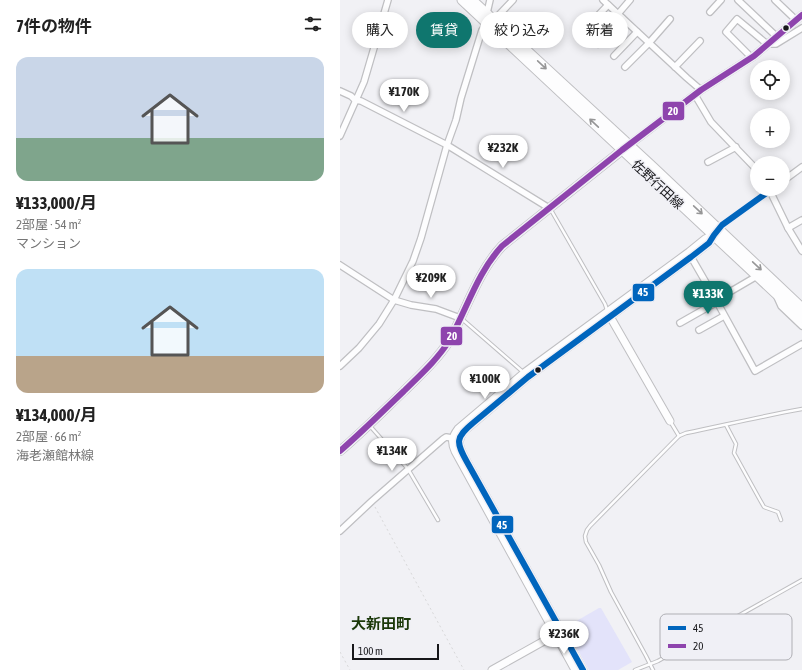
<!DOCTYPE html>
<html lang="ja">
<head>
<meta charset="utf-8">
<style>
  body { margin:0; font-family:"Asap Condensed","Noto Sans JP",sans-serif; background:#f6f6f6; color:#222; height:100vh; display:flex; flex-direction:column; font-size:15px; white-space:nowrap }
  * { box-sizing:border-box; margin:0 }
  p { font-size:13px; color:#767676 }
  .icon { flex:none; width:22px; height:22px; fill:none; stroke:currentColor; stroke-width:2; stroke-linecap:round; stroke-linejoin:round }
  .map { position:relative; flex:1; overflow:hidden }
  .details { display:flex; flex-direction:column; background:#fff; width:340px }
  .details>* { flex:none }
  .top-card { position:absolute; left:12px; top:12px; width:380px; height:36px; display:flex; gap:8px }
  .buttons { position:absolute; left:410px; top:60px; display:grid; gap:8px }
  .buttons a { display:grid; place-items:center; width:40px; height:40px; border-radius:50%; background:#fff; box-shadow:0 2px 10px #0003; font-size:20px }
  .scale { position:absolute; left:12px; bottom:10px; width:87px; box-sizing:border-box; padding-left:4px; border:2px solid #17171a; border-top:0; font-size:11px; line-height:14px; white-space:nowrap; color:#17171a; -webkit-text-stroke:3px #f0f0f6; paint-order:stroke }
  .price { position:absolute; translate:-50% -34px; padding:0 9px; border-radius:14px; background:#fff; color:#222; font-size:13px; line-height:26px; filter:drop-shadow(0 1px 2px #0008) }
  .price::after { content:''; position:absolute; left:50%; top:24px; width:12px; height:9px; margin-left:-6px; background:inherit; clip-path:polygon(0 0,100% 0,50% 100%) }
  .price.active { background:#0f766e; color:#fff }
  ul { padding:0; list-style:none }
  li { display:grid; align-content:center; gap:8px; height:212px; padding:0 16px }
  li span { display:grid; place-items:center; height:124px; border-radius:12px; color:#555 }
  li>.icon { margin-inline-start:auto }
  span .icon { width:72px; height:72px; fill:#fffc; stroke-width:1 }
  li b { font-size:17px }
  h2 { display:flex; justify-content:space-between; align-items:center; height:48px; padding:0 16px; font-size:17px }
  .tag { padding:0 14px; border-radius:18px; background:#fff; box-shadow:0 2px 10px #0003; font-size:14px; line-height:36px }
  .tag.active { background:#0f766e; color:#fff }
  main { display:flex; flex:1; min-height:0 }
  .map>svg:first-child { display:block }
  .green { fill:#e3e3fa }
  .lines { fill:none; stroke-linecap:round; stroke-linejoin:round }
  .service-casing { stroke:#bfbfc2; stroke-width:4.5 }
  .minor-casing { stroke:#bfbfc2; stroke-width:8 }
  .tertiary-casing { stroke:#bfbfc2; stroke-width:9 }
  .secondary-casing { stroke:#bfbfc2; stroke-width:10 }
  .primary-casing { stroke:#bfbfc2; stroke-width:11 }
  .path { stroke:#d8d8d9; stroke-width:1; stroke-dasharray:2 3; stroke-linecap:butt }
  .service { stroke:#fdfdfe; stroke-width:2.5 }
  .minor { stroke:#fdfdfe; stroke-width:5.5 }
  .tertiary { stroke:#fdfdfe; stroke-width:7 }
  .secondary { stroke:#fdfdfe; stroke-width:8 }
  .primary { stroke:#fdfdfe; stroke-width:9 }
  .bus-1-casing { stroke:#f0f0f6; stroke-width:9 }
  .bus-2-casing { stroke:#f0f0f6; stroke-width:9 }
  .bus-1 { stroke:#0065bd; stroke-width:6 }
  .bus-2 { stroke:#8e44ad; stroke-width:6 }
  .oneway { stroke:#969697 }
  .bus-dot { fill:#17171a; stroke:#f0f0f6; stroke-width:1.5 }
  .labels { text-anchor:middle; stroke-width:3; stroke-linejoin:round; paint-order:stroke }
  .street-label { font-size:13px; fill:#17171a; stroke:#f0f0f6 }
  .quarter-label { font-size:15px; font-weight:bold; fill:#1b3809; stroke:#f0f0f6 }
  .key { fill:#f0f0f6; stroke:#afafb4; stroke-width:1 }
  .key-label { font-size:11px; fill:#17171a }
  .line-badge { stroke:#f0f0f6; stroke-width:1.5 }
  .badge-label { font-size:11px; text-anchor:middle; font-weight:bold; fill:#fff }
</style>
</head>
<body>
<main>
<section class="details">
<h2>7件の物件<svg class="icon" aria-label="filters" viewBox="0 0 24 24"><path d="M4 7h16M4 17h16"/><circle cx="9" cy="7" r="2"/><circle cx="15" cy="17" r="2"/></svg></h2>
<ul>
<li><span style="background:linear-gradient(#c9d6e8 65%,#7fa58c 0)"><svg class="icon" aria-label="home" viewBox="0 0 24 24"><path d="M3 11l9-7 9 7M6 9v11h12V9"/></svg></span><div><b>¥133,000/月</b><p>2部屋 · 54 m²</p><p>マンション</p></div></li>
<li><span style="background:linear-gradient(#bfe0f5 70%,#b9a48a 0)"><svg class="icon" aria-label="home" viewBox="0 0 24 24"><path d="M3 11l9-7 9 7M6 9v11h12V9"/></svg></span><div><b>¥134,000/月</b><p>2部屋 · 66 m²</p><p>海老瀬館林線</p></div></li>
</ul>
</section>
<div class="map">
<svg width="462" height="670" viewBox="0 0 462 670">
  <rect width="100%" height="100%" fill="#f1f1f5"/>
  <polygon class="green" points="259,608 261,608 292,662 278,670 249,670 226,629 226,627"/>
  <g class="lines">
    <g class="service-casing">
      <g id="service">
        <polyline points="211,210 265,304 267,310"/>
        <polyline points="122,319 183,372"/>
        <polyline points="330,421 339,436"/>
        <polyline points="386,425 396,444 394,453 420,500 424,507 438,512 441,520"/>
        <polyline points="30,426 68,469 98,520"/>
        <polyline points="295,670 318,661 462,580"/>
        <path d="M313 670 306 656 271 592 259 565 246 542 245 536 247 530 250 526 339 436 346 433C385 425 423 416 462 409"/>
      </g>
    </g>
    <g class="minor-casing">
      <g id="minor">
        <polyline points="263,0 347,78 361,90"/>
        <polyline points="398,0 436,36"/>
        <polyline points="435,0 456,20"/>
        <polyline points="370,12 381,0"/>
        <polyline points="147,13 150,0"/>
        <polyline points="278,14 290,0"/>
        <polyline points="154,20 173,0"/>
        <polyline points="246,28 268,5"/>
        <polyline points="258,44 282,18"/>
        <polyline points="274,56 297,32"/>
        <polyline points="411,57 386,32 397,19 427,44 436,44 462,28"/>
        <polyline points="285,67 309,43 330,19"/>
        <polyline points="335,67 360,41"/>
        <polyline points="0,91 11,96 15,100 21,101 107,145 209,208"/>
        <polyline points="355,95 371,122 417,170"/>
        <polyline points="0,136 24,82 48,0"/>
        <polyline points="368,162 396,147"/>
        <polyline points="443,181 462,167"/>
        <polyline points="429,189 448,228 462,251"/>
        <polyline points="448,228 462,220"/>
        <polyline points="379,229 385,223 432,189"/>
        <polyline points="350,255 376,300 415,371 462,344"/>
        <polyline points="0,265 54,300 71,305 96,309 120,318"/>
        <polyline points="437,297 441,306 462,326"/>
        <polyline points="376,300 417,276"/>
        <polyline points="340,323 377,302"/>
        <polyline points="359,330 384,316"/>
        <polyline points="0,366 19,348 39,324 54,300 73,261 81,238 107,145 116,120 121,98 142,30 147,23"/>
        <polyline points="0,531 32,501 103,439 106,437 112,438"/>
      </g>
    </g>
    <g class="tertiary-casing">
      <g id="tertiary">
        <polyline points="289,145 361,90 414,56 462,15"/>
        <polyline points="268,313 330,421"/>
        <polyline points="152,670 220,632"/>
        <path d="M235 670 115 451C111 442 112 437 118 429L184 373 349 252 365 239 373 235"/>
        <path d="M243 670 127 462C121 450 115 443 124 431L188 377 351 257 369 243 376 233"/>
      </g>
    </g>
    <g class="secondary-casing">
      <path id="secondary" d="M0 451C22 432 43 411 64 391 80 375 97 360 109 341 127 309 137 273 162 246L286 147"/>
    </g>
    <g class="primary-casing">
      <g id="primary">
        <polyline points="122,0 462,318"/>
        <polyline points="132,0 313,167 462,308"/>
      </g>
    </g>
    <g class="path">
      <polyline points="35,507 124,670"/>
      <polyline points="0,652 10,670"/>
    </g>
    <use href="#service" class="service"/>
    <use href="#minor" class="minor"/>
    <use href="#tertiary" class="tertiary"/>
    <use href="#secondary" class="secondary"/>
    <use href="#primary" class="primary"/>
    <g class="bus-1-casing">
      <path id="bus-1" d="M243 670 127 462C116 442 115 438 133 423L188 377 351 257 369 243 374 235 382 225 432 189"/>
    </g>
    <g class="bus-2-casing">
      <path id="bus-2" d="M0 451C22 432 43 411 64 391 80 375 97 360 109 341 127 309 137 273 162 246L282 150 361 90 414 56 462 15"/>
    </g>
    <use href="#bus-1" class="bus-1"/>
    <use href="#bus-2" class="bus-2"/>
  </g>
  <defs><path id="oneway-shaft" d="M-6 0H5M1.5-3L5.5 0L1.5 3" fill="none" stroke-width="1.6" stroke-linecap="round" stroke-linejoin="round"/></defs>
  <g class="oneway">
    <use href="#oneway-shaft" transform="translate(202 65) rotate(43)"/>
    <use href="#oneway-shaft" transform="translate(254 123) rotate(-137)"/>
    <use href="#oneway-shaft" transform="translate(358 210) rotate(43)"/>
    <use href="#oneway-shaft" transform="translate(417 266) rotate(43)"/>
  </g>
  <g class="bus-dot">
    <circle cx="446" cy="28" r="3.5"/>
    <circle cx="198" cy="370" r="3.5"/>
  </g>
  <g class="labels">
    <g class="street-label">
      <text transform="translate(318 184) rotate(43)" y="5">佐野行田線</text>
    </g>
    <g class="quarter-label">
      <text x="41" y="629">大新田町</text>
    </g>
  </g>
  <rect x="320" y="614" width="132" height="46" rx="6" class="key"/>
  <rect x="328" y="626" width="18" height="4" fill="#0065bd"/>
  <rect x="328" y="644" width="18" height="4" fill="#8e44ad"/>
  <g class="key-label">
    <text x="353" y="632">45</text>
    <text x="353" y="650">20</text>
  </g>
  <g class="line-badge">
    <rect x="322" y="101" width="23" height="20" rx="4" fill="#8e44ad"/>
    <rect x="292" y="283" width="23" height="19" rx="4" fill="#0065bd"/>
    <rect x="100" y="326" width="23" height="20" rx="4" fill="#8e44ad"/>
    <rect x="151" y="515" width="23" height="19" rx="4" fill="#0065bd"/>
  </g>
  <g class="badge-label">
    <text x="333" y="115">20</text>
    <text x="303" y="296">45</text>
    <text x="112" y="340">20</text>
    <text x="162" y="529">45</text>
  </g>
</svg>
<div class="buttons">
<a><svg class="icon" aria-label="locate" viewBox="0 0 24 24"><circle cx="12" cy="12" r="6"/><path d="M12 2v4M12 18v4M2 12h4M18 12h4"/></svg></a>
<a>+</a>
<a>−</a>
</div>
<div class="scale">100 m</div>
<b class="price" style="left:64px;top:113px">¥170K</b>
<b class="price" style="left:163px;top:169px">¥232K</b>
<b class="price" style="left:91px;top:299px">¥209K</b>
<b class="price active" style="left:368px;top:315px">¥133K</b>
<b class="price" style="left:145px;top:400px">¥100K</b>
<b class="price" style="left:52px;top:472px">¥134K</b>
<b class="price" style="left:224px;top:655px">¥236K</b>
<div class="top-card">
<a class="tag">購入</a>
<a class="tag active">賃貸</a>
<a class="tag">絞り込み</a>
<a class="tag">新着</a>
</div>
</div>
</main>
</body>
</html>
